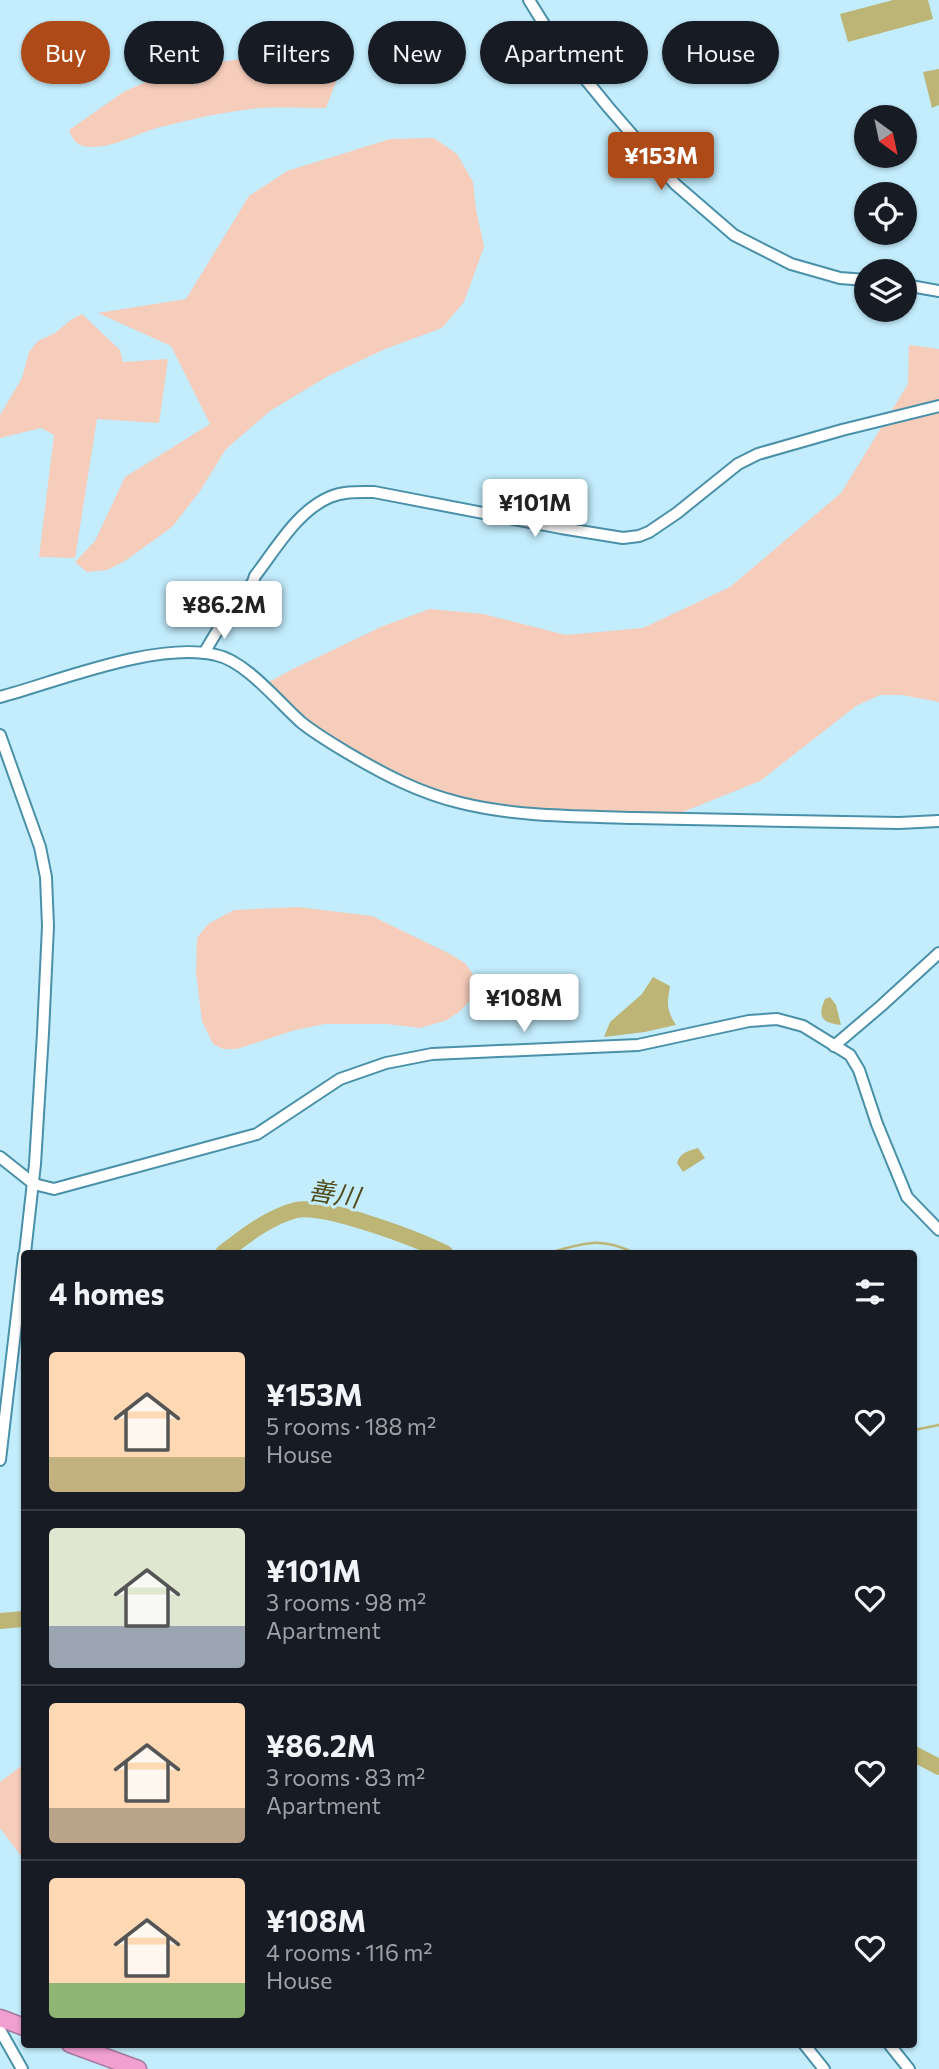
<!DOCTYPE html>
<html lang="en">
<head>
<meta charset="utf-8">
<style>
  body { margin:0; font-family:Commissioner,"Noto Sans JP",sans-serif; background:#20242c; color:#f1f3f6; height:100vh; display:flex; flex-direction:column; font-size:26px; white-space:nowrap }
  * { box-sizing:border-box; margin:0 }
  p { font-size:23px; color:#9ea1a6 }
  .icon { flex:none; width:38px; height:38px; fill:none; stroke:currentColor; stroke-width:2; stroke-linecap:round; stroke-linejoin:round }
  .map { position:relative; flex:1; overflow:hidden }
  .side { position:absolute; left:21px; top:1250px; width:896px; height:798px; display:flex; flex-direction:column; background:#171b24; border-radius:7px; box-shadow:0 2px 5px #0004 }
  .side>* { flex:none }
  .banner { position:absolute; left:21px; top:21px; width:898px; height:63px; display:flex; gap:14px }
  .needle { width:46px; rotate:147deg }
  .tools { position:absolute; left:854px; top:105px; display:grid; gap:14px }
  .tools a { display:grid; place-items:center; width:63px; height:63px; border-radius:50%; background:#171b24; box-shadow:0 2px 5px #0004; font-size:35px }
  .price { position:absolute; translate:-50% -60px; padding:0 16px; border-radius:7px; background:#fff; color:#222; font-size:23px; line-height:46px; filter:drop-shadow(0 2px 4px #0008) }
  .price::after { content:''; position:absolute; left:50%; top:42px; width:21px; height:16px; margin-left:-10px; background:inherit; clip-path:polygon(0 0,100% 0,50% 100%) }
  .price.on { background:#ae4a18; color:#fff }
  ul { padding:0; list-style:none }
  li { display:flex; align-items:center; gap:21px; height:175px; padding:0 28px }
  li+li { border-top:2px solid #363941 }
  li span { display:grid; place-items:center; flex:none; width:196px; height:140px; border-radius:7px; color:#555 }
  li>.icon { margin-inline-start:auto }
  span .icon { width:84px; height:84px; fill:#fffc; stroke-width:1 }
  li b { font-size:30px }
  h2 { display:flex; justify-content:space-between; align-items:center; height:84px; padding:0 28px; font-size:30px }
  .pill { padding:0 24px; border-radius:32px; background:#171b24; box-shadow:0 2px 5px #0004; font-size:24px; line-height:63px }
  .pill.on { background:#ae4a18; color:#fff }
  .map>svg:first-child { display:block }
  .green { fill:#f6ccba }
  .water { fill:#bcb575 }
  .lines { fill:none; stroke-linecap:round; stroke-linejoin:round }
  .stream { stroke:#bcb575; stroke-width:2.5 }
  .river { stroke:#bcb575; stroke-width:16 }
  .minor-casing { stroke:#4990a9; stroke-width:14 }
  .highway-casing { stroke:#a47a9d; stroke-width:19 }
  .minor { stroke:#fff; stroke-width:10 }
  .highway { stroke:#f09fd0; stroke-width:16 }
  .labels { text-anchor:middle; stroke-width:6; stroke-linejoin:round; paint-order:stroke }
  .water-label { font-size:26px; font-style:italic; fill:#514c1a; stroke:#c3edfd }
</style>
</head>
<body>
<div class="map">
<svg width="939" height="2069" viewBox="0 0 939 2069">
  <rect width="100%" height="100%" fill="#c3edfd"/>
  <g class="green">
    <path d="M242 59 294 63 339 74 326 108C305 108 282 107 261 108 229 111 196 118 165 126 141 131 117 147 92 147 79 148 73 141 69 130L125 91 181 67Z"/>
    <polygon points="434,138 457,154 473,182 476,209 484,247 464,302 442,328 385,349 328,376 270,411 226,449 200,491 172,527 125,561 107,570 87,572 75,562 95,541 125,477 210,424 171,346 98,313 186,299 249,196 287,171 342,154 390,139"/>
    <polygon points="82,314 120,350 123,362 168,359 159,423 97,419 75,558 39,557 54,435 41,428 0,438 0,415 22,378 29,352 38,341 55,333 72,319"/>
    <polygon points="909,345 939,349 939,702 902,695 880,695 856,706 760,781 678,814 601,823 475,809 379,778 312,733 265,684 293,669 383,626 430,609 483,614 566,635 643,628 730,587 841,493 908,384"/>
    <polygon points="298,907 372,916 448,953 465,963 472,973 474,987 469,1002 459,1012 447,1020 420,1028 387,1024 325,1024 295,1030 237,1049 223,1049 213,1044 202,1021 196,973 197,938 208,924 234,910"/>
    <polygon points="24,1764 24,1860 0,1828 0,1782"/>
  </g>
  <g class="water">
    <polygon points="893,0 928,0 933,19 848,42 840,14"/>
    <polygon points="939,69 939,105 932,108 923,72"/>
    <path d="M653 977 670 986C667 1004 666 1009 676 1025L645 1032 604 1037 610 1022 642 994Z"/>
    <path d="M830 997 836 1005 841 1025C822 1023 817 1017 825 999Z"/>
    <path d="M698 1148 705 1158 683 1172 677 1163C680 1152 689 1151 698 1148Z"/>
  </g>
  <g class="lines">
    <g class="stream">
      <path d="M548 1253C586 1243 598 1236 635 1253"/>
      <polyline points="914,1430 939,1425"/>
    </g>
    <g class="river">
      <path d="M223 1253C245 1236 269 1217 296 1210 325 1204 417 1239 445 1253"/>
      <polyline points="0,1621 24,1619"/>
      <polyline points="914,1754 939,1767"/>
    </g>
    <g class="minor-casing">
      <g id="minor">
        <polyline points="529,0 555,42 609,108 675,184 734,235 791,264 840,278 866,280"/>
        <polyline points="905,285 939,291"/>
        <path d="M204 653 222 623 253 582 255 576C276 549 297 511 330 497 344 491 359 492 374 492L561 528 623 538 639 536 649 532 677 513 738 464 758 454 842 430 939 406"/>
        <path d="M0 697C59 681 157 641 216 655 246 661 279 703 302 723 316 734 331 743 346 752 383 774 419 793 461 803 518 817 576 816 635 818 723 820 811 822 899 823L939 821"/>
        <polyline points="0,735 40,847 46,877 48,926 43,1033 35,1164 25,1253"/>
        <polyline points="834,1046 881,1006 939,953"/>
        <polyline points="0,1157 34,1184 54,1189 257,1134 340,1079 386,1063 432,1054 638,1045 749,1021 777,1019 803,1026 850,1055 859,1070 877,1124 907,1197 939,1230"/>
        <polyline points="0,1460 24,1255"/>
        <polyline points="0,2030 22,2069"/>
        <polyline points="804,2044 824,2069"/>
        <polyline points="889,2044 909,2069"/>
      </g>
    </g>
    <g class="highway-casing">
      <g id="highway">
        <polyline points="0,2018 24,2027"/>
        <polyline points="70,2044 138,2069"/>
      </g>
    </g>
    <use href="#minor" class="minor"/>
    <use href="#highway" class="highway"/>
  </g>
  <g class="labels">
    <g class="water-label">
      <text transform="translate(334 1194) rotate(9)" y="9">善川</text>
    </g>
  </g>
</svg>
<div class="tools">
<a><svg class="needle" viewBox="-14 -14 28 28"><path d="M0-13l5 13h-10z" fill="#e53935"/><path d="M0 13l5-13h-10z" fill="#9ea1a6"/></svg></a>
<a><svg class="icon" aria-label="locate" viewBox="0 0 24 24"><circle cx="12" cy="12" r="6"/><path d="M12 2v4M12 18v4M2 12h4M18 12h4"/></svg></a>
<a><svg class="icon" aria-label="layers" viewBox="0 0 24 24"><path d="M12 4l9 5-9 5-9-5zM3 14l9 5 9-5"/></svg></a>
</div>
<b class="price on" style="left:661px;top:192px">¥153M</b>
<b class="price" style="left:535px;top:539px">¥101M</b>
<b class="price" style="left:224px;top:641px">¥86.2M</b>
<b class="price" style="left:524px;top:1034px">¥108M</b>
<div class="banner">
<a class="pill on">Buy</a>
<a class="pill">Rent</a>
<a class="pill">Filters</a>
<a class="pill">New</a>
<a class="pill">Apartment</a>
<a class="pill">House</a>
</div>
<section class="side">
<h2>4 homes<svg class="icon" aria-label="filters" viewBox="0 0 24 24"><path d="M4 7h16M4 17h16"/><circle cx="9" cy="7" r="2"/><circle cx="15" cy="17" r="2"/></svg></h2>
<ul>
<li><span style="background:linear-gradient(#ffd9b3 75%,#c2b280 0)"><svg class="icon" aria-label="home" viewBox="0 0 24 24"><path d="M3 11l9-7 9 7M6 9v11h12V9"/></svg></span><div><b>¥153M</b><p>5 rooms · 188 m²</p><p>House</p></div><svg class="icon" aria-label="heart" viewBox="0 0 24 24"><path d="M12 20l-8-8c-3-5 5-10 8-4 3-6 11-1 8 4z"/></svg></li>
<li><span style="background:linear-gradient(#dfe7d0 70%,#9aa5b1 0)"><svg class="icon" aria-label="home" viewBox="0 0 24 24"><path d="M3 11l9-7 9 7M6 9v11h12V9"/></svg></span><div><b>¥101M</b><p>3 rooms · 98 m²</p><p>Apartment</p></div><svg class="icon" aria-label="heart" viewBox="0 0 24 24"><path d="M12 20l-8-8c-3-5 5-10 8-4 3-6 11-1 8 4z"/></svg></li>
<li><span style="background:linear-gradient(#ffd9b3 75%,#b9a48a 0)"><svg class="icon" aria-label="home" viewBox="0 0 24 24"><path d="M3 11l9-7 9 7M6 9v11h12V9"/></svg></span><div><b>¥86.2M</b><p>3 rooms · 83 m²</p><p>Apartment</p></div><svg class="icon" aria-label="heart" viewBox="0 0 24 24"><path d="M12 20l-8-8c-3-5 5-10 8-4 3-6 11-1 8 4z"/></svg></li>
<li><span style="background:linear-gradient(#ffd9b3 75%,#8fb573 0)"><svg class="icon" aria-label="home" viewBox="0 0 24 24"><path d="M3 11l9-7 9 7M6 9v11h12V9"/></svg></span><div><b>¥108M</b><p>4 rooms · 116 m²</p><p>House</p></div><svg class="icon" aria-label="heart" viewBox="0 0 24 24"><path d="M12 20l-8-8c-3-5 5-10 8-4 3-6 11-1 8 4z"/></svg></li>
</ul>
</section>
</div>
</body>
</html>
